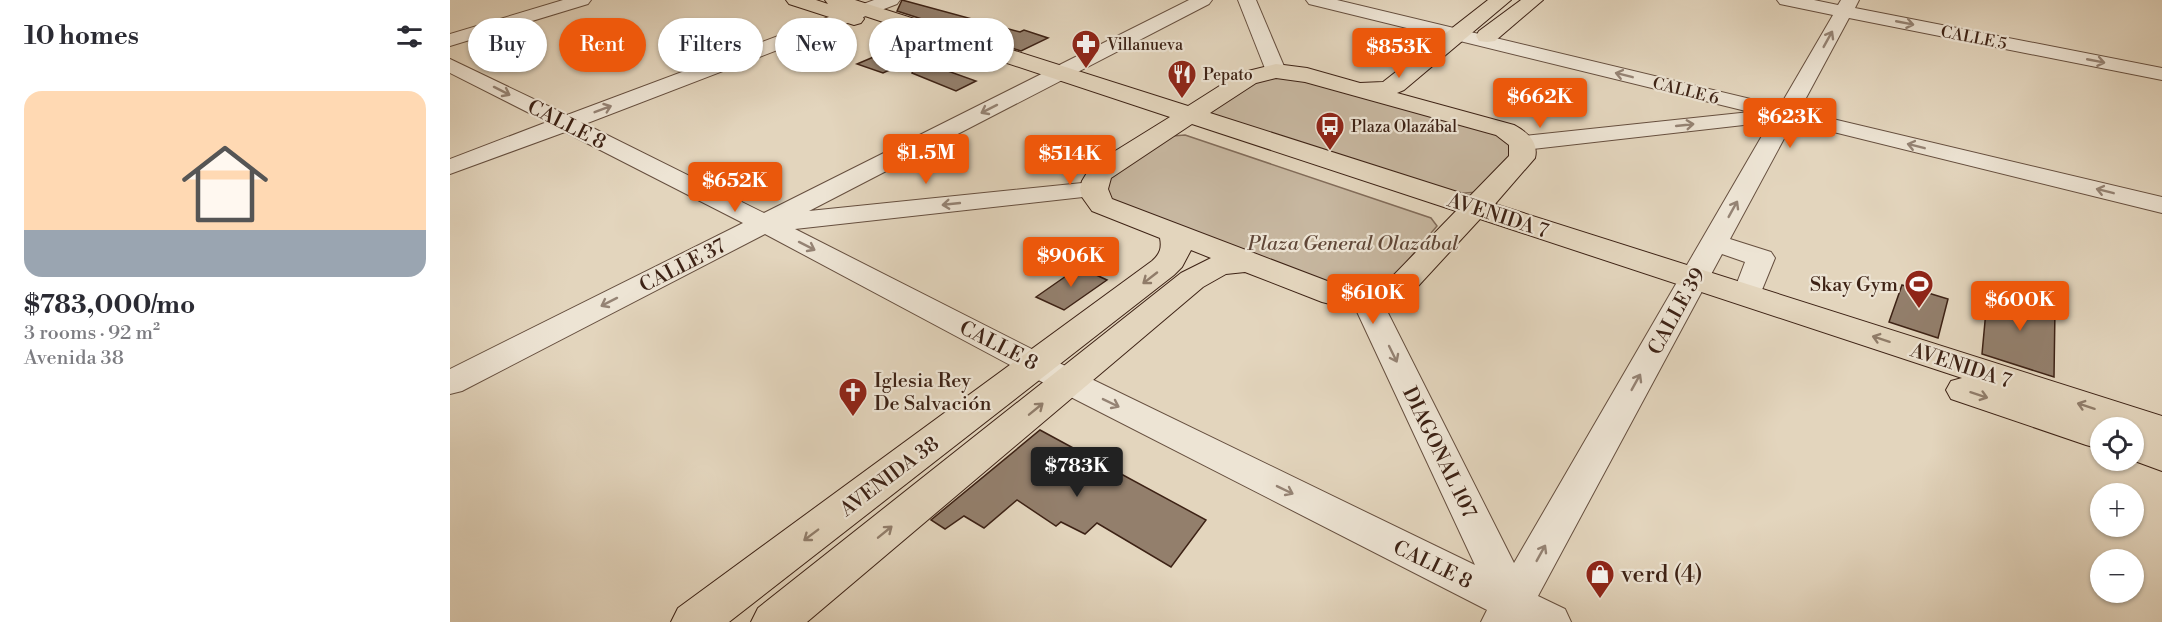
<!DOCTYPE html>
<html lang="en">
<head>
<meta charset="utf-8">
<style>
  body { margin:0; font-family:"Libre Bodoni",serif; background:#f7f7f7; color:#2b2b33; height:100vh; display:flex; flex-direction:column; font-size:22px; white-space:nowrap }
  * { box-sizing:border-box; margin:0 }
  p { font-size:20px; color:#7c7c81 }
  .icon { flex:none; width:33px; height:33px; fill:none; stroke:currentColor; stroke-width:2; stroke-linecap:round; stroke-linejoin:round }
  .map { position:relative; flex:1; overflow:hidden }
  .details { display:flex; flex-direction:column; background:#fff; width:450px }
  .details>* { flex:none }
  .hud { position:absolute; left:18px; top:18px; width:570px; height:54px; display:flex; gap:12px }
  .fabs { position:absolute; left:1640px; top:417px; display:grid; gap:12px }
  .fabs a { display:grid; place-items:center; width:54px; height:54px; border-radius:50%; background:#fff; box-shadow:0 2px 4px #0004; font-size:30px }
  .price { position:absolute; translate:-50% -51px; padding:0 14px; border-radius:6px; background:#ea580c; color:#fff; font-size:20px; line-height:39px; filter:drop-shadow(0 2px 3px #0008) }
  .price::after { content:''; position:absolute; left:50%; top:36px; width:18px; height:14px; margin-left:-9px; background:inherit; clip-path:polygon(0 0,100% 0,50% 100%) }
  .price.current { background:#222; color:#fff }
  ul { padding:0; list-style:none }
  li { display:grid; align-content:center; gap:12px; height:318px; padding:0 24px }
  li+li { border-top:2px solid #e1e1e2 }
  li span { display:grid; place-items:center; height:186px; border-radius:18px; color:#555 }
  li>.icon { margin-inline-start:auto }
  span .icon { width:108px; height:108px; fill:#fffc; stroke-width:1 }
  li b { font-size:26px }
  h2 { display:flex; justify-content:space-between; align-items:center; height:72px; padding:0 24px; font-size:26px }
  .tag { padding:0 21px; border-radius:27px; background:#fff; box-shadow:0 2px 4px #0004; font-size:21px; line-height:54px }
  .tag.current { background:#ea580c; color:#fff }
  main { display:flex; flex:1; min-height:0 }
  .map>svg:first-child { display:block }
  .green { fill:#c7b7a0; stroke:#826c5a; stroke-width:1.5 }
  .building { fill:#937f6c; stroke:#3d2215; stroke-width:1.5 }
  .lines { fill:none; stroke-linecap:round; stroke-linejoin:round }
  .minor-casing { stroke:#664f3f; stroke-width:2 }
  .major-casing { stroke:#3d2215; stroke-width:2 }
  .minor { fill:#ede4d4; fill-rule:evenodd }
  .major { fill:#e3d5bd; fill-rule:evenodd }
  .oneway { stroke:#958374 }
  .oneway2 { stroke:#907c69 }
  .labels { text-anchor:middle; stroke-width:4.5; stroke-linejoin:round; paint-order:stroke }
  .far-street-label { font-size:16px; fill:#3d2215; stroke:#ede4d4 }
  .far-poi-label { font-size:16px; fill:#3d2215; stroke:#ede4d4; text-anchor:start }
  .street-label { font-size:20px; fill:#3d2215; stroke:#ede4d4 }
  .park-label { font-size:20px; font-style:italic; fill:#604738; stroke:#ede4d4 }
  .poi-label { font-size:20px; fill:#3d2215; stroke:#ede4d4; text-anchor:end }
  .near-poi-label { font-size:24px; fill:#3d2215; stroke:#ede4d4; text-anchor:start }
</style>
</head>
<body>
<main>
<section class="details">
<h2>10 homes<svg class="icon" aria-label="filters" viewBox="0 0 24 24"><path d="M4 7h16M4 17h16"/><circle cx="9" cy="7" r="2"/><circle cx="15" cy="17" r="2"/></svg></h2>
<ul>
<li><span style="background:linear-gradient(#ffd9b3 75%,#9aa5b1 0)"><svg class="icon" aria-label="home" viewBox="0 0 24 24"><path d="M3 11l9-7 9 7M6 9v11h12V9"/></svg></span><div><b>$783,000/mo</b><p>3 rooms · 92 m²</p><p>Avenida 38</p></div></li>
</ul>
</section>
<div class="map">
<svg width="1712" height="622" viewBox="0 0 1712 622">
  <rect width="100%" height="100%" fill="#e3d5bd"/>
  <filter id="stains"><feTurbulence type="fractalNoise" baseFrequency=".00333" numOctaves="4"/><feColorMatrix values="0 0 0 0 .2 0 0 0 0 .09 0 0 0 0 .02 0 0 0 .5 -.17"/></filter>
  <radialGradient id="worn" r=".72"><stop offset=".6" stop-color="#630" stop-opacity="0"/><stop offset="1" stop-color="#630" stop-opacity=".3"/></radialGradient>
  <g class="green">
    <polygon points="825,74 1050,132 1065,151 1028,192 1003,194 762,117 760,107 805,77"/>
    <polygon points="735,135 981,218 987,226 938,284 919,291 896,292 660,200 651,188 656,171 710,137"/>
  </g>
  <g class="building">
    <polygon points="452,0 570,32 574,30 598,38 571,51 447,11"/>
    <polygon points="440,50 467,58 433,73 407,64"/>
    <polygon points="467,60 526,81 506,91 462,73"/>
    <polygon points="629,267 657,280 614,310 586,297"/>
    <polygon points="1452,285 1498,299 1488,338 1439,322"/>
    <polygon points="1538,289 1605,308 1604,377 1532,354"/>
    <polygon points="590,430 756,520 721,567 647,523 635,534 611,522 606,526 567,500 534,528 514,516 495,529 481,520"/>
  </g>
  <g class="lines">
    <g class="minor-casing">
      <g id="minor">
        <polygon points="113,0 141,0 138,4 0,46 0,34"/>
        <polygon points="424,0 450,0 447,4 135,124 314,213 739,0 762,0 759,4 359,211 642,182 651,185 655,190 651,195 345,229 631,374 1025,565 902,301 907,294 917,292 927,294 932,301 1064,563 1320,122 1073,150 1065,148 1061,143 1065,138 1073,136 1300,112 859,4 856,0 887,0 1330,106 1383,15 1330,4 1327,0 1364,0 1388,5 1391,0 1409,0 1405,8 1712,68 1712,80 1399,18 1349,111 1712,197 1712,213 1343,122 1280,239 1321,252 1325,258 1307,302 1297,305 1287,302 1282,296 1295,262 1272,254 1088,596 1115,609 1121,622 1031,622 1037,610 607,390 315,234 12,391 0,394 0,369 293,223 115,132 0,174 0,159 97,122 0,73 0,59 117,115"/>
        <polygon points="788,0 806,0 836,71 833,75 826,77 819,75 816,71"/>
      </g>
    </g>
    <g class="major-casing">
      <g id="major">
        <path d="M336 0H366L378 4 375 0H405L738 106 790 73 826 64 857 68 910 83 933 82 1038 0H1061L954 90 947 93 1064 125C1077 132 1089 142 1085 158L1045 204 1712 416V471L1682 460 1683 428H1650V449L1636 445 1501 399 1496 390 1501 381 1512 378 1030 219 959 296 924 309H900L872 302 795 272 776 274 753 287 357 622H301L308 608 731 273 761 258 741 250 732 267 724 275 279 622H221L228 608 702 261C710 254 712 248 710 238L642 211 632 197 630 189 632 181 641 166 720 117 412 15 414 19 411 23 404 25 339 4ZM826 78 855 82 1046 135 1059 145V156L1020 196 760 113 806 83ZM742 124 1006 211 937 282C922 290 910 290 893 287L662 199 658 189 661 178Z"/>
        <polygon points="1071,0 1093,0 1045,41 1037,42 1029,41 1026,36 1029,31"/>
      </g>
    </g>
    <use href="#minor" class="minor"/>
    <use href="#major" class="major"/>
  </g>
  <defs><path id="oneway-shaft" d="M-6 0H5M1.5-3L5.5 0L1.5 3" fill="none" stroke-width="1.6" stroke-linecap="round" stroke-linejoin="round" transform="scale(1.5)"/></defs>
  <g class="oneway">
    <use href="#oneway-shaft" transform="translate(1455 23) rotate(11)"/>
    <use href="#oneway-shaft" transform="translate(1378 39) rotate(-61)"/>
    <use href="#oneway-shaft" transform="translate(1646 61) rotate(11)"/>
    <use href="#oneway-shaft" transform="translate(1174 75) rotate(-166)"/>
    <use href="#oneway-shaft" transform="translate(52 91) rotate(27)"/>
    <use href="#oneway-shaft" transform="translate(153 109) rotate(-21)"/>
    <use href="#oneway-shaft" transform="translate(539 109) rotate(153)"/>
    <use href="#oneway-shaft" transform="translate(1235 125) rotate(-6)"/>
    <use href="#oneway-shaft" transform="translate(1466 146) rotate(-166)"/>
    <use href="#oneway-shaft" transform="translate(1655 191) rotate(-166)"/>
    <use href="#oneway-shaft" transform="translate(501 204) rotate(174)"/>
    <use href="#oneway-shaft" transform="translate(1283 209) rotate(-61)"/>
    <use href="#oneway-shaft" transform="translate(357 246) rotate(27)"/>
    <use href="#oneway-shaft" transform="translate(159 302) rotate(153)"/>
    <use href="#oneway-shaft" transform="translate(943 354) rotate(64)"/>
    <use href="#oneway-shaft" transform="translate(1186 382) rotate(-61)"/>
    <use href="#oneway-shaft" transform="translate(661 403) rotate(26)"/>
    <use href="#oneway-shaft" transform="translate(835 490) rotate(26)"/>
    <use href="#oneway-shaft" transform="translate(1091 553) rotate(-61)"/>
  </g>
  <g class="oneway2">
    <use href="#oneway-shaft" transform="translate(700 278) rotate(142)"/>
    <use href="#oneway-shaft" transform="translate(1431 339) rotate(-162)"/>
    <use href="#oneway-shaft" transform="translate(1529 395) rotate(18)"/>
    <use href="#oneway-shaft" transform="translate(1636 406) rotate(-162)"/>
    <use href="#oneway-shaft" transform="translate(586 409) rotate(-39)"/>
    <use href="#oneway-shaft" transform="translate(435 532) rotate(-39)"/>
    <use href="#oneway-shaft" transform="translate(361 535) rotate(143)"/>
  </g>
  <defs>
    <g id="pharmacy-pin" transform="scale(1.5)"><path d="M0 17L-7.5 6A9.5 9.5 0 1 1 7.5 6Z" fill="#8f2418" stroke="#ede4d4"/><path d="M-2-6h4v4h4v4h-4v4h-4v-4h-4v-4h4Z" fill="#fff"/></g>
    <g id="restaurant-pin" transform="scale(1.5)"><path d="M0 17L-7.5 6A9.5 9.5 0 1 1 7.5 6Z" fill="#8f2418" stroke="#ede4d4"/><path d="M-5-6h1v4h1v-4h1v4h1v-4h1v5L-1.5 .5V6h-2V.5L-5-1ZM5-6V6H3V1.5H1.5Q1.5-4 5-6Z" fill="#fff"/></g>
    <g id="bus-pin" transform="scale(1.5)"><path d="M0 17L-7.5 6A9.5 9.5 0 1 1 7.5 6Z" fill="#8f2418" stroke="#ede4d4"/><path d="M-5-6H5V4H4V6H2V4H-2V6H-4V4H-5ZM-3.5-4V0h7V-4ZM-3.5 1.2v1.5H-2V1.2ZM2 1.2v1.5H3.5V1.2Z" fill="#fff"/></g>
    <g id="stadium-pin" transform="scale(1.5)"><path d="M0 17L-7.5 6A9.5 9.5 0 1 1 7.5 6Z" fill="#8f2418" stroke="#ede4d4"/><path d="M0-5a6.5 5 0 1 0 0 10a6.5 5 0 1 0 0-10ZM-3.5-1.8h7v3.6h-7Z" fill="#fff"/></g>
    <g id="church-pin" transform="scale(1.5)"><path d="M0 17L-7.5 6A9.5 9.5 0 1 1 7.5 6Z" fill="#8f2418" stroke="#ede4d4"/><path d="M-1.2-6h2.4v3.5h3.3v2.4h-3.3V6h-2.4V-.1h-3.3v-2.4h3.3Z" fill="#fff"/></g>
    <g id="shop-pin" transform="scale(1.5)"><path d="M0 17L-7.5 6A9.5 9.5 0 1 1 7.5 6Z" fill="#8f2418" stroke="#ede4d4"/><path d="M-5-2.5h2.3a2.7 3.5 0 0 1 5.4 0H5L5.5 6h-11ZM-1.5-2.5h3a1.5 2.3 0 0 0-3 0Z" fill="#fff"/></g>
  </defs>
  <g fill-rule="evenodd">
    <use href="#pharmacy-pin" x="636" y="44"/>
    <use href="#restaurant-pin" x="732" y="74"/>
    <use href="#bus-pin" x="880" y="126"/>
    <use href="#stadium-pin" x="1469" y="284"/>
    <use href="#church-pin" x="403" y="392"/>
    <use href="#shop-pin" x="1150" y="574"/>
  </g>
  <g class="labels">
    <g class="far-street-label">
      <text transform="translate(1524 37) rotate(11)" y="6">CALLE 5</text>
      <text transform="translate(1236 90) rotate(14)" y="6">CALLE 6</text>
    </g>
    <g class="far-poi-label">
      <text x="657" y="50">Villanueva</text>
      <text x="753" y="80">Pepato</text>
      <text x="901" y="132">Plaza Olazábal</text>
    </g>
    <g class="street-label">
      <text transform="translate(117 124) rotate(27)" y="7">CALLE 8</text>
      <text transform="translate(1048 215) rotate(18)" y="7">AVENIDA 7</text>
      <text transform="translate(232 265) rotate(-27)" y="7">CALLE 37</text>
      <text transform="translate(1226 311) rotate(-61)" y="7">CALLE 39</text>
      <text transform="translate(549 345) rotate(27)" y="7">CALLE 8</text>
      <text transform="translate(1511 365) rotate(18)" y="7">AVENIDA 7</text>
      <text transform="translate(990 452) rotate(64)" y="7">DIAGONAL 107</text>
      <text transform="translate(439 476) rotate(-37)" y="7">AVENIDA 38</text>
      <text transform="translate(983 564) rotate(26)" y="7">CALLE 8</text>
    </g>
    <g class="park-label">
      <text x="903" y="250">Plaza General Olazábal</text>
    </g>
    <g class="poi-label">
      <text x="1448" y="291">Skay Gym</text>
      <text x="424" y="387" text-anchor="start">Iglesia Rey<tspan x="424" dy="23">De Salvación</tspan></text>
    </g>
    <g class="near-poi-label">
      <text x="1171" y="582">verd (4)</text>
    </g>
  </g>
  <rect width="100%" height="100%" filter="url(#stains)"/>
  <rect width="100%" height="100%" fill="url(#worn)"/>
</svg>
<div class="fabs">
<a><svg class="icon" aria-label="locate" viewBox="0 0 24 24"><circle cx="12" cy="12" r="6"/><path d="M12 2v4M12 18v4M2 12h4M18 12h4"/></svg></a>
<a>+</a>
<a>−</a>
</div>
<b class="price" style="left:949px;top:79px">$853K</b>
<b class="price" style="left:1090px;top:129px">$662K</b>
<b class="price" style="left:1340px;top:149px">$623K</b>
<b class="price" style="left:476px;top:185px">$1.5M</b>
<b class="price" style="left:620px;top:186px">$514K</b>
<b class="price" style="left:285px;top:213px">$652K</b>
<b class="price" style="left:621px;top:288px">$906K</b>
<b class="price" style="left:923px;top:325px">$610K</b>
<b class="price" style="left:1570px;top:332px">$600K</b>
<b class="price current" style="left:627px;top:498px">$783K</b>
<div class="hud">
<a class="tag">Buy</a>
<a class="tag current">Rent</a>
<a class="tag">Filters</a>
<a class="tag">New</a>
<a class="tag">Apartment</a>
</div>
</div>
</main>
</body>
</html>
